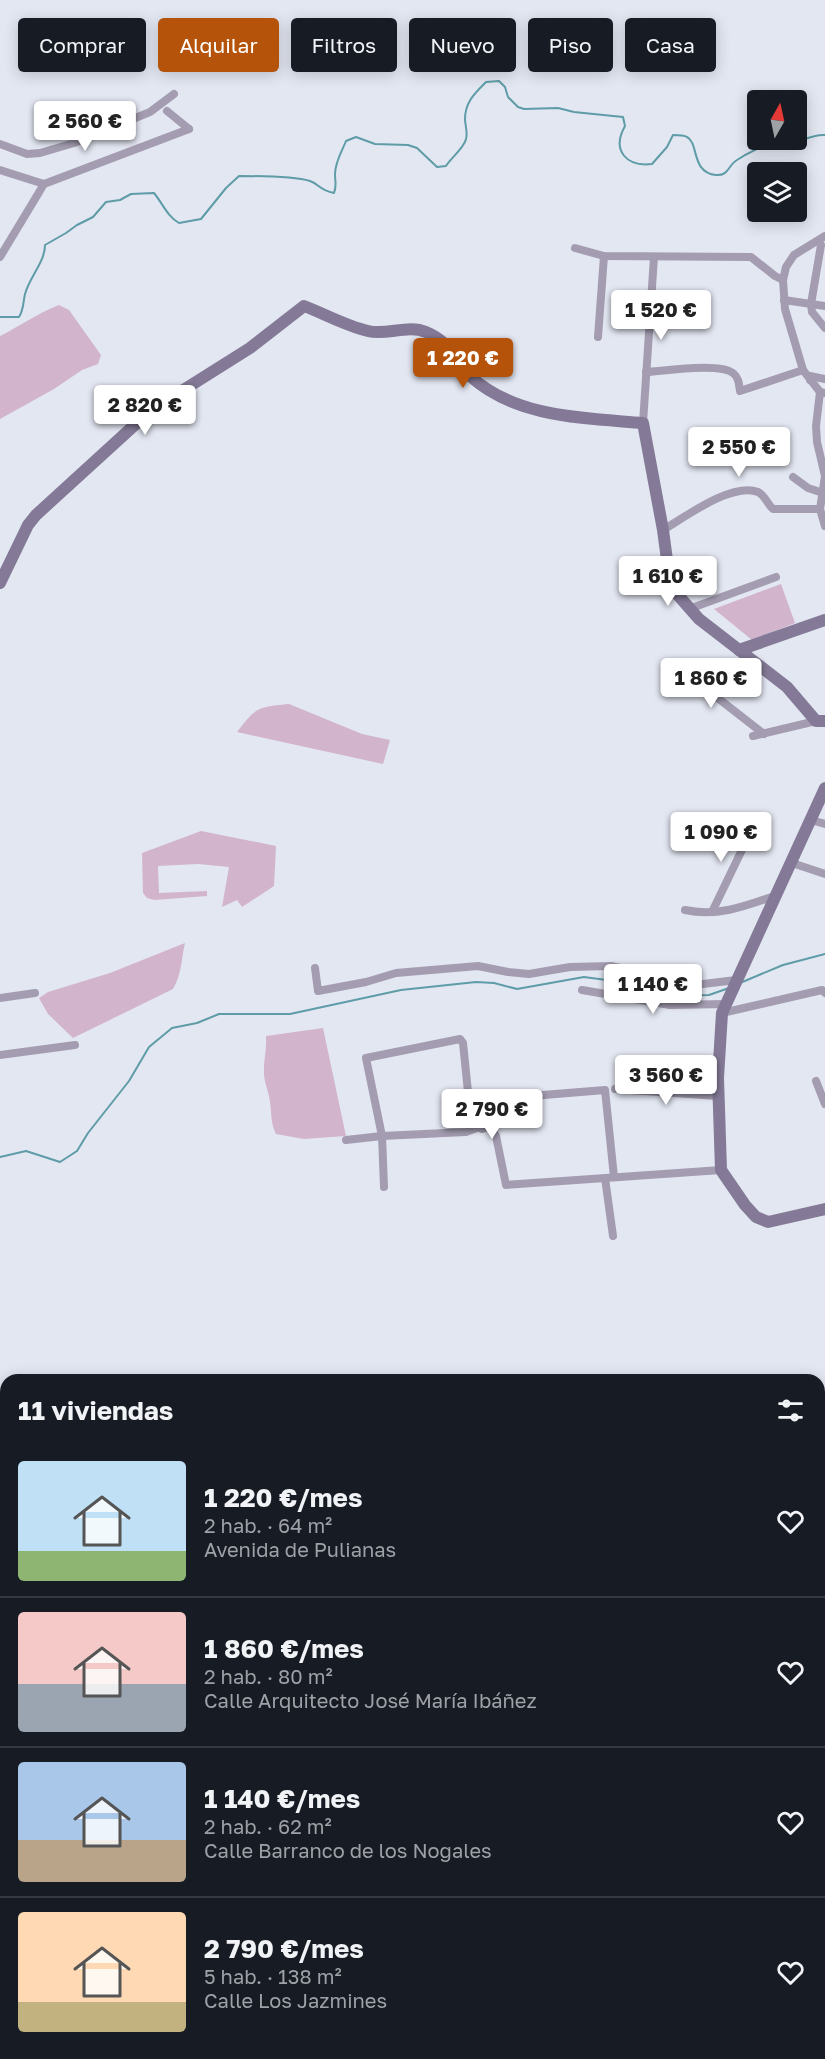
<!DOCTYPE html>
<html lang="es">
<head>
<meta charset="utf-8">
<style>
  body { margin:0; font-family:"Golos Text",sans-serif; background:#20242c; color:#f1f3f6; height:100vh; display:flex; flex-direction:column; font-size:22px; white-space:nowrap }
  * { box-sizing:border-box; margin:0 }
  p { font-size:20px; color:#9ea1a6 }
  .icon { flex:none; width:33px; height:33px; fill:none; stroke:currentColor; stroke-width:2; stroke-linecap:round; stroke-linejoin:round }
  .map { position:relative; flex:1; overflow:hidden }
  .side { position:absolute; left:0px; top:1374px; width:825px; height:686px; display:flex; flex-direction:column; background:#171b24; border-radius:18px 18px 0 0; box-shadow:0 3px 15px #0003 }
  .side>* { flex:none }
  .top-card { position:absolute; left:18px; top:18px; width:789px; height:54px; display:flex; gap:12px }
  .needle { width:39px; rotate:9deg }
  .controls { position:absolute; left:747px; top:90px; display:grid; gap:12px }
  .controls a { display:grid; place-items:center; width:60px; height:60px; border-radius:6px; background:#171b24; box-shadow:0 3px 15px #0003; font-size:30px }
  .price { position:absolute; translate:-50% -51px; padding:0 14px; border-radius:6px; background:#fff; color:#222; font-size:20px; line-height:39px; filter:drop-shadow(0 2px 3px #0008) }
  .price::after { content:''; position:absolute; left:50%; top:36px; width:18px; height:14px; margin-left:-9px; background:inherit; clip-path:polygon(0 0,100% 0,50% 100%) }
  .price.active { background:#b45309; color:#fff }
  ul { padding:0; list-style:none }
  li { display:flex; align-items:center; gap:18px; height:150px; padding:0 18px }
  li+li { border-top:2px solid #363941 }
  li span { display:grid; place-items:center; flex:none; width:168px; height:120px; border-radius:6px; color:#555 }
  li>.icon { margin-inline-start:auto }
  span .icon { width:72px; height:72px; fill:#fffc; stroke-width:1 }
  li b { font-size:26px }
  h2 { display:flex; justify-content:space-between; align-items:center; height:72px; padding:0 18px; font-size:26px }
  .tag { padding:0 21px; border-radius:6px; background:#171b24; box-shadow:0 3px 15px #0003; font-size:21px; line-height:54px }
  .tag.active { background:#b45309; color:#fff }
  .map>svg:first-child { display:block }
  .green { fill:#d2b4cd }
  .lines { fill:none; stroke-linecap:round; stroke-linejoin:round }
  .stream { stroke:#5e9ca7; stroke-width:2 }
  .street { stroke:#a49db1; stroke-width:8 }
  .secondary { stroke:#847a97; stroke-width:12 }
  .primary { stroke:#6d6083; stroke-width:12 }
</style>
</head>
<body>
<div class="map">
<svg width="825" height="2059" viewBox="0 0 825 2059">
  <rect width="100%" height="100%" fill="#e3e7f2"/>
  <g class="green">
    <path d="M59 305 69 310 101 355 98 364 82 370 54 389 0 419V336C20 326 38 313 59 305Z"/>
    <polygon points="781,584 795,623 752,640 714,609"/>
    <path d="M289 704 362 734 390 740 383 764 237 732C256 707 258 707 289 704Z"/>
    <polygon points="201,831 276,846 274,886 242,907 237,900 222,907 229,867 198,864 158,866 159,893 207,891 207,896 154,900 147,898 143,893 142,853"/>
    <path d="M185 943C181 959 182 974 173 989L73 1038 48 1014 39 998 48 992 110 973Z"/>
    <path d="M323 1028 346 1136 304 1139 276 1134C270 1121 272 1115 270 1102 269 1091 263 1081 264 1069 264 1058 267 1048 266 1036Z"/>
    <polygon points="0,1782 6,1783 6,2054 64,2054 61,2059 0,2059"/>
    <polygon points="153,2054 525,2054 538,2059 164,2059"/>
  </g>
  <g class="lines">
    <g class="stream">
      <path d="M0 317H19C24 309 23 302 25 294 30 276 45 262 45 245L66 233 77 225 93 217 106 202 120 200 131 194 154 193C163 204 167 216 179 223L201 219 226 188 239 176C257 176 293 176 310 181 319 184 319 190 334 193 337 185 335 182 335 174 335 162 342 151 346 141L356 137 375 144 408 145 417 148 437 167 446 166C451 158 464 148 466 139 468 133 465 125 465 119 465 102 475 93 486 82L499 81 505 87 508 97 518 107 524 109 558 108 574 112 623 117 625 126C611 151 627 167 652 164L667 147 673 135C677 135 684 135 687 137 699 143 691 173 716 175 729 176 728 165 737 160 746 154 765 144 775 143 782 143 788 145 794 143 804 140 814 134 825 135"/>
      <polyline points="740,983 783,965 825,954"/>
      <polyline points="0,1157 26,1151 60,1162 77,1151 88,1133 129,1081 149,1047 172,1028 197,1023 219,1014 290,1014 401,990 476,982 494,983 517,989 584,977 644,985 668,996 709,995 729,988"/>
      <polyline points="0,1790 6,1790"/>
      <polyline points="498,2054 513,2059"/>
    </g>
    <g class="street">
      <polyline points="167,111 189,129"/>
      <polyline points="0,144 27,154 40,153 74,143 150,112 174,94"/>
      <polyline points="0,170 44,184"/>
      <polyline points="825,236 794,255 786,267 783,280 785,309 803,370 820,392 825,393"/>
      <polyline points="821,245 811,304 812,312 825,328"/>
      <polyline points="575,248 604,256 751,257 775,276 783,280"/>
      <polyline points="0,257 44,184 189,129"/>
      <polyline points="784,300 825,306"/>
      <polyline points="598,337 604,256"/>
      <path d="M646 372C664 371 722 362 734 374 739 378 739 385 740 391L803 370"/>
      <polyline points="810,380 810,376 825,379"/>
      <polyline points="820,392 816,426 817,442 825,476 820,509 825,526"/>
      <polyline points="643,423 654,257"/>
      <polyline points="793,477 808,488 823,493"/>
      <path d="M663 530C685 517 732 482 758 492 765 495 767 504 773 509H820"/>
      <polyline points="689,609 776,577"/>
      <polyline points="674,664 764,734"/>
      <polyline points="753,736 816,721"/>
      <polyline points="811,820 825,824"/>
      <polyline points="792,863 825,874"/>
      <path d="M685 910C718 917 746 906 777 895"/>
      <polyline points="712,912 754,825"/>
      <polyline points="315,968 318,991 366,982 396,973 478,966 508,972 529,974 570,967 611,966 643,973 668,983 703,984 736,980"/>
      <polyline points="582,990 670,1005 727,1004"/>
      <polyline points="0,998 35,993"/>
      <polyline points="722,1013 822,990 825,993"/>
      <polyline points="0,1055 75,1045"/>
      <polyline points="816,1081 825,1104"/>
      <polyline points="615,1089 718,1096"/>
      <polygon points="482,1103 490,1106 492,1114 490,1126 482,1129 474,1126 471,1115 473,1106"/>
      <polyline points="487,1103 494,1099 605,1090 614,1177"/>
      <polyline points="490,1126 496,1136 506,1185 721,1170"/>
      <polyline points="346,1140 382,1136 466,1132 477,1128"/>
      <polyline points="605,1178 613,1236"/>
      <polyline points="384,1187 382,1136 366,1058 460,1039 463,1043 468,1092 475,1105"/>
      <polyline points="819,1762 825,1764"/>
      <polyline points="819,1852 825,1841"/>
      <polyline points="819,1908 825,1912"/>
    </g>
    <g class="secondary">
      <path d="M0 583 28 525 36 515 150 411 250 348 304 306C325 314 346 326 368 331 386 336 408 324 426 332 451 342 453 360 470 376 516 418 584 418 643 423L663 530 667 560 677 594 699 619 787 687 816 721H825"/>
      <polyline points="739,650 825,620"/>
      <polyline points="825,788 722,1013 718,1078 721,1170 745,1205 756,1217 768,1222 825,1209"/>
      <polyline points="819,1699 825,1698"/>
    </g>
    <g class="primary">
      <polyline points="0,1481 6,1482"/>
      <polyline points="0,1497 6,1498"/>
      <polyline points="819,1713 825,1727"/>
      <polyline points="819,1752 825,1738"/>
      <polyline points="603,2059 608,2054"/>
    </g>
  </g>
</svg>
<div class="controls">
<a><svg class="needle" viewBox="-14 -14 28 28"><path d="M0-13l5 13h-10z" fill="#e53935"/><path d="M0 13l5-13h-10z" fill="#9ea1a6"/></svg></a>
<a><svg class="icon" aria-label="layers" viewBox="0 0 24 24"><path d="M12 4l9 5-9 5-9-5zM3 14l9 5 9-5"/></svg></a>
</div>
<b class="price" style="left:85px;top:152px">2 560 €</b>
<b class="price" style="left:661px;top:341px">1 520 €</b>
<b class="price active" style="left:463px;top:389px">1 220 €</b>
<b class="price" style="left:145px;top:436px">2 820 €</b>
<b class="price" style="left:739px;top:478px">2 550 €</b>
<b class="price" style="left:668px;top:607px">1 610 €</b>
<b class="price" style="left:711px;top:709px">1 860 €</b>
<b class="price" style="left:721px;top:863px">1 090 €</b>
<b class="price" style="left:653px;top:1015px">1 140 €</b>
<b class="price" style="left:666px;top:1106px">3 560 €</b>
<b class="price" style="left:492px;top:1140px">2 790 €</b>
<div class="top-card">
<a class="tag">Comprar</a>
<a class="tag active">Alquilar</a>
<a class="tag">Filtros</a>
<a class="tag">Nuevo</a>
<a class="tag">Piso</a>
<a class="tag">Casa</a>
</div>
<section class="side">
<h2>11 viviendas<svg class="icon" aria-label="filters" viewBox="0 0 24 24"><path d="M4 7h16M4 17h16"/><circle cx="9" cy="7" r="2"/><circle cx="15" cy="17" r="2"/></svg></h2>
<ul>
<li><span style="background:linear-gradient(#bfe0f5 75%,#8fb573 0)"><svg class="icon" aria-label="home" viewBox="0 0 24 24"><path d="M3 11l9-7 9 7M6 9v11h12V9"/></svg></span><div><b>1 220 €/mes</b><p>2 hab. · 64 m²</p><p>Avenida de Pulianas</p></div><svg class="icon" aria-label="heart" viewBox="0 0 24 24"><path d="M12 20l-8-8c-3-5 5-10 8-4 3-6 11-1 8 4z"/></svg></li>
<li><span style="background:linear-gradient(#f6c9c9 60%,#9aa5b1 0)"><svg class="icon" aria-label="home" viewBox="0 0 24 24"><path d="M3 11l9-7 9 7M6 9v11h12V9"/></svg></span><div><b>1 860 €/mes</b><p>2 hab. · 80 m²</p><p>Calle Arquitecto José María Ibáñez</p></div><svg class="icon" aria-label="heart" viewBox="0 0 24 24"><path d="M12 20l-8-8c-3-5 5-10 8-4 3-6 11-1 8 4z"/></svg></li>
<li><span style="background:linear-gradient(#a9c7e8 65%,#b9a48a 0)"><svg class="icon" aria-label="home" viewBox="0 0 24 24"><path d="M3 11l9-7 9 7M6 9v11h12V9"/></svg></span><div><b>1 140 €/mes</b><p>2 hab. · 62 m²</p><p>Calle Barranco de los Nogales</p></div><svg class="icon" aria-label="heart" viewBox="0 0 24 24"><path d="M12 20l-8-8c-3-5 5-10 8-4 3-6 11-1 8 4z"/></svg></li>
<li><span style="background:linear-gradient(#ffd9b3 75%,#c2b280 0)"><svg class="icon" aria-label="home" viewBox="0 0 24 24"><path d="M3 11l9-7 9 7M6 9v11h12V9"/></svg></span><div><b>2 790 €/mes</b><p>5 hab. · 138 m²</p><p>Calle Los Jazmines</p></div><svg class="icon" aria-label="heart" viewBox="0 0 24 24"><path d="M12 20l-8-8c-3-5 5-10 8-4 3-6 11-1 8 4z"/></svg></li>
</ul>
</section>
</div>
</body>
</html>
